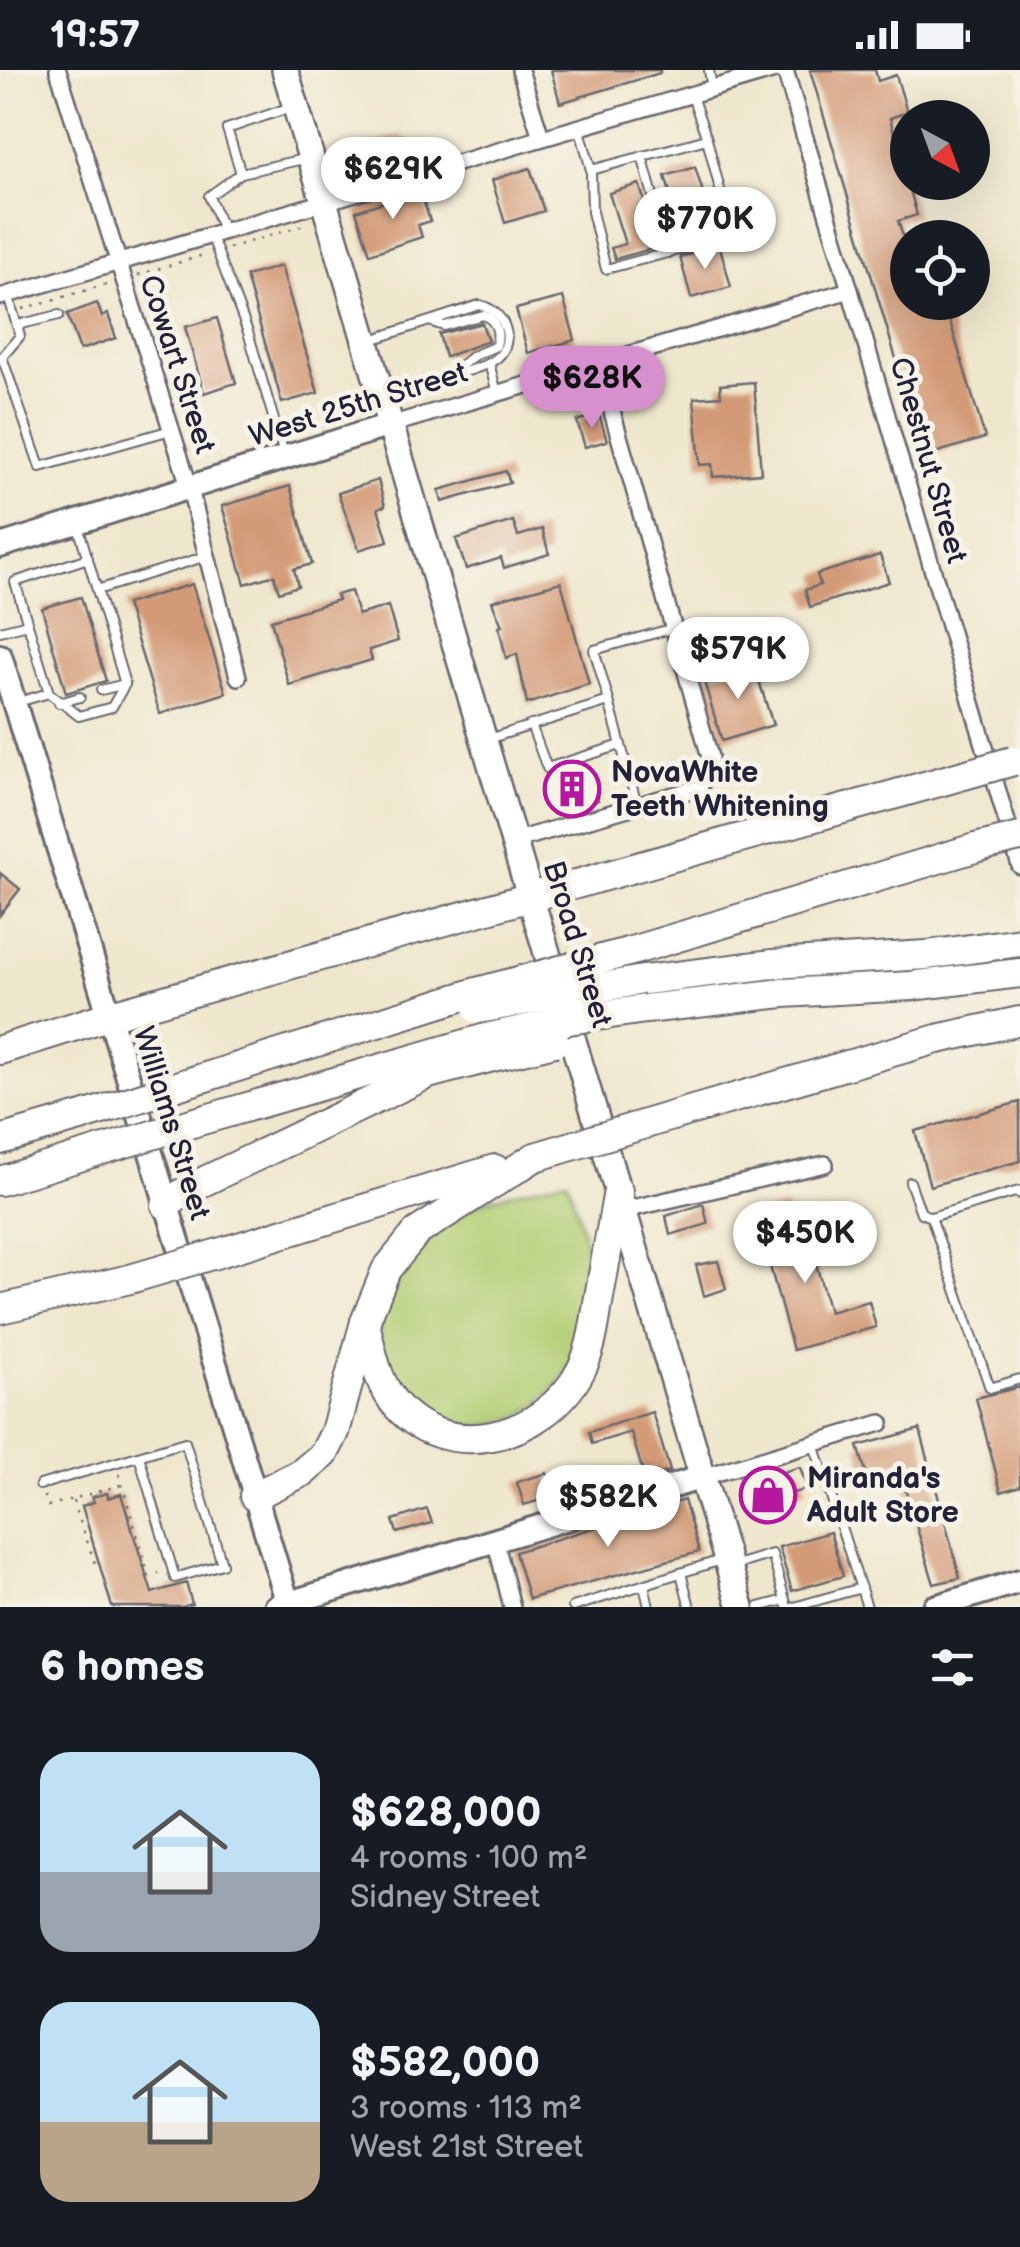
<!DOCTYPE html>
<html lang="en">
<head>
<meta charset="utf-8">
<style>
  body { margin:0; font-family:"Balsamiq Sans",sans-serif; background:#242831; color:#f1f3f6; height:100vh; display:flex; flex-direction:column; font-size:38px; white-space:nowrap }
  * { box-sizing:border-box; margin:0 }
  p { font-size:32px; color:#9ea1a6 }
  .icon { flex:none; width:55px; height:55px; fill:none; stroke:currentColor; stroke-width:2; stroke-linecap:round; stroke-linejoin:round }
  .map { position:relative; height:1537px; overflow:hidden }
  .side { display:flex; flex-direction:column; background:#171b24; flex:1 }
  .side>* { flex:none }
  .needle { width:65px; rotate:139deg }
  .fabs { position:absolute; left:890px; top:30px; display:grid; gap:20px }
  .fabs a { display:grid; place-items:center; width:100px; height:100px; border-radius:50%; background:#171b24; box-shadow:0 10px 40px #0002; font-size:50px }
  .price { position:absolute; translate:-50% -85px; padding:0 22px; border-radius:35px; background:#fff; color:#222; font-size:32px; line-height:65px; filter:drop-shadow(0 2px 5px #0008) }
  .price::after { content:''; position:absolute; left:50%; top:60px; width:30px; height:22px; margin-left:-15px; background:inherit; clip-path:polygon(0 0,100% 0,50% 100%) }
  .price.current { background:#d690ce; color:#111 }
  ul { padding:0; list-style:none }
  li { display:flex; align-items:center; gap:30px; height:250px; padding:0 40px }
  li span { display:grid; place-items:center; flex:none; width:280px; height:200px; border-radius:30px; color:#555 }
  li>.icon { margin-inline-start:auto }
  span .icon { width:120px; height:120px; fill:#fffc; stroke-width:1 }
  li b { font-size:42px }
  h2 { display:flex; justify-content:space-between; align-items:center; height:120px; padding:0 40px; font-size:42px }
  .status { display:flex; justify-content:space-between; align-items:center; height:70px; padding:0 50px; background:#171b24; direction:ltr }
  .status svg { height:28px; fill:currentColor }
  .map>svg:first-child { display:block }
  .green { fill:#b3ce74; stroke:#6a7858; stroke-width:2.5 }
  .building { fill:#d39a77 }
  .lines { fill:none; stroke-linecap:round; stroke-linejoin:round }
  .lane-casing { stroke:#6a676e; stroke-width:12 }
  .street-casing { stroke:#6a676e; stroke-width:20 }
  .secondary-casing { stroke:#6a676e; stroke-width:28 }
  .primary-casing { stroke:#6a676e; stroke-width:30 }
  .highway-casing { stroke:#6a676e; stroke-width:32 }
  .path { stroke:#6a676e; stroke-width:2.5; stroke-dasharray:2.5 8; stroke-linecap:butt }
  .lane { stroke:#fff; stroke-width:8 }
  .street { stroke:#fff; stroke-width:15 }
  .secondary { stroke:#fff; stroke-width:22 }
  .primary { stroke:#fff; stroke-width:25 }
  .highway { stroke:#fff; stroke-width:28 }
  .highway-bridge-casing { stroke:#6a676e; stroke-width:32; stroke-linecap:butt }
  .highway-bridge { stroke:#fff; stroke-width:28 }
  .labels { text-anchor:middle; stroke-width:10; stroke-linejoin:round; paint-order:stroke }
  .street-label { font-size:30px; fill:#22223b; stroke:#f7f3e8 }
  .poi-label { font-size:30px; font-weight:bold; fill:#22223b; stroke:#f7f3e8; text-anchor:start }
</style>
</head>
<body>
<div class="status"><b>19:57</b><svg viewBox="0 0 49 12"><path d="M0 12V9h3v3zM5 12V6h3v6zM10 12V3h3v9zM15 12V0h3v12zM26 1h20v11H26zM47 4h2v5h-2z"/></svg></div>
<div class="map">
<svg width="1020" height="1537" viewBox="0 0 1020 1537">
  <rect width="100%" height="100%" fill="#f7f3e8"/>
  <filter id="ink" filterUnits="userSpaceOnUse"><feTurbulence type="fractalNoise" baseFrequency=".01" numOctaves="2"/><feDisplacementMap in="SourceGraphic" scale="20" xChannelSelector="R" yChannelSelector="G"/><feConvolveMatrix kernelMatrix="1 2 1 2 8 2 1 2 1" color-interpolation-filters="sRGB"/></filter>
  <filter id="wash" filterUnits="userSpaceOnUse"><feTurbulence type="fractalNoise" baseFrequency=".0048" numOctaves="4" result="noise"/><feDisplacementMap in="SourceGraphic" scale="40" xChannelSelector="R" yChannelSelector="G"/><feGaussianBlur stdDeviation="2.25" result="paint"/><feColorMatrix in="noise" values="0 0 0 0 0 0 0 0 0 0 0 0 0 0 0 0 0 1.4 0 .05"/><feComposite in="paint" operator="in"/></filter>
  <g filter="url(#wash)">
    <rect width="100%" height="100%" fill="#efe7cd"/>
    <path class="green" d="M567 1109C590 1178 605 1239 564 1305 502 1403 355 1345 384 1238 388 1223 397 1210 406 1197 424 1169 455 1144 486 1131 512 1121 541 1116 567 1109Z"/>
    <g id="blocks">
      <g class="building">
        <polygon points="551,0 660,0 660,3 560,33"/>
        <polygon points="810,0 875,0 878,11 896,5 907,42 890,48 917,145 898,151 908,181 908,232 944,232 985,368 925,386"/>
        <polygon points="402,65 411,89 350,109 340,83"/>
        <polygon points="695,97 711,148 719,145 722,159 685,171 665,106"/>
        <polygon points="530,98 544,141 505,153 492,110"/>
        <polygon points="639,114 659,177 615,189 611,178 625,174 609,123"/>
        <polygon points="420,120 430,151 418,155 422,167 370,184 356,141"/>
        <polygon points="720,177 731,217 691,228 680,187"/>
        <polygon points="281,196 318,323 282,333 246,206"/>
        <polygon points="563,227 575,270 528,283 516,239"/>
        <polygon points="97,233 102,247 108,244 116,268 80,280 67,244"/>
        <polygon points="217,248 236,313 204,323 185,257"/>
        <polygon points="482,253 488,271 445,287 439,264"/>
        <polygon points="754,312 761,403 713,407 712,394 700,395 694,328 721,326 720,315"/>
        <polygon points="599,344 607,371 585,377 577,351"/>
        <polygon points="506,401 510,413 442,432 439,420"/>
        <polygon points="378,410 385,436 378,438 388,471 359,480 338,423"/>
        <polygon points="290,416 312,494 294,499 298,516 279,522 274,505 245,514 222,436"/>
        <polygon points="513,451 518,466 542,459 549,484 504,498 501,488 466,499 456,469"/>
        <polygon points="880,485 889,512 810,537 805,520 820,515 817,504"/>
        <polygon points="561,512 589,614 527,634 517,584 506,588 499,557 502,556 492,531"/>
        <polygon points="192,514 226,623 160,644 126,534"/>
        <polygon points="351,521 358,545 388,536 398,571 369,580 372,590 289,615 271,550 338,530 336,525"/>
        <polygon points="81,527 106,611 66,623 42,538"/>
        <polygon points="753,592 773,655 722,671 703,608"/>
        <polygon points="588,696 598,730 555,741 545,708"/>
        <polygon points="0,803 20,819 0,845"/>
        <polygon points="1020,1032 1020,1091 930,1116 915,1061"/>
        <polygon points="703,1134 708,1154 670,1165 666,1146"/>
        <polygon points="786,1136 794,1164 807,1160 829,1242 869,1231 876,1257 793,1280 756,1145"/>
        <polygon points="718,1191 726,1219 704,1226 696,1195"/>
        <polygon points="1020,1317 1020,1416 1001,1422 976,1328"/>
        <polygon points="652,1342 670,1401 645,1409 631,1362 592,1374 589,1362"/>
        <polygon points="920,1359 960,1508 934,1514 899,1399 868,1409 858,1376"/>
        <polygon points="800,1397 807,1419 766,1431 768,1439 755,1443 746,1413"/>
        <polygon points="547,1403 554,1426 524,1435 517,1412"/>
        <polygon points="107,1423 108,1428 121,1424 152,1523 186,1513 192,1534 182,1537 112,1537 82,1436 94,1432 92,1427"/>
        <polygon points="684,1430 699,1482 529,1529 515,1482"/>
        <polygon points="427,1439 432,1453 397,1463 393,1450"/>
        <polygon points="830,1462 843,1506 792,1521 779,1477"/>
      </g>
    </g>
  </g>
  <g filter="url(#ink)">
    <use href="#blocks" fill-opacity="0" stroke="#6a676e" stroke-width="2.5"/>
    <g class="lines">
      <g class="lane-casing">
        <g id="lane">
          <polyline points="709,0 712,18"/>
          <polyline points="291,37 227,59 241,103 308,88"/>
          <polyline points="579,56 591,100 707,69 692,26"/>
          <polyline points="642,86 669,183"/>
          <polyline points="591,100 592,142 606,199 732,166 707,69"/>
          <polyline points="223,160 209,126 241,103"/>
          <polyline points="211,165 248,262 284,384"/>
          <polyline points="8,225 20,266 2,287 40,397 171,360"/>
          <path d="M432 252 444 256 483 245C496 250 500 262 496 276L473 286 454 301"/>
          <polyline points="17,255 59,245"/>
          <path d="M368 271 479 235C504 240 517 270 497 288 481 302 409 315 384 321"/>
          <polyline points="489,293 497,323"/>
          <polyline points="97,520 207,486"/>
          <polyline points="0,561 28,554"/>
          <polyline points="101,620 125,614"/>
          <polyline points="49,623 15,512 88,488"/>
          <polyline points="18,632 49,623 79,646 112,637 125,614 78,456"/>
          <polyline points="59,633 80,627"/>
          <polyline points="531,655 547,698 621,675 609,631"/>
          <polyline points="488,669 609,631 594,580 674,558"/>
          <polyline points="621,675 637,735"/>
          <polyline points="910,1112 921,1143 931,1147"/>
          <polyline points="1020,1124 1019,1121 931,1147 990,1318 1020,1309"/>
          <polyline points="814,1374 867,1537"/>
          <polyline points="40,1415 185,1372 222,1494 175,1508 139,1386"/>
          <polyline points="733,1496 772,1484 787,1537"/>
          <polyline points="681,1503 690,1537"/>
          <polyline points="644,1515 649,1537"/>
          <polyline points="573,1537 721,1490"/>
          <polyline points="759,1537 785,1530"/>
          <polyline points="794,1537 861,1518"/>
        </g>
      </g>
      <g class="street-casing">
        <g id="street">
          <polyline points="58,0 190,419 238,607"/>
          <polyline points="520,0 541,67"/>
          <polyline points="785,0 1020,796"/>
          <polyline points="0,227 775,0"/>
          <polyline points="390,355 850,220"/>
          <polyline points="513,771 698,718 707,705 710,687 598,292"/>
          <polyline points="624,1140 825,1094"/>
          <polyline points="703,1407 881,1353"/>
          <polyline points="495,1469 512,1537"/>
        </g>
      </g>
      <g class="secondary-casing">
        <g id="secondary">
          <polyline points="0,476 390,355"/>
          <polyline points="0,586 289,1537"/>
          <polyline points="276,1537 703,1407"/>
          <polyline points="935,1537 1020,1511"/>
        </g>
      </g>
      <g class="primary-casing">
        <polyline id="primary" points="285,0 741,1537"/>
      </g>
      <g class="highway-casing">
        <g id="highway">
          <polyline points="628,882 975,778"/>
          <polyline points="637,911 773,894 927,885 1020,872"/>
          <polyline points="646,939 783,923 911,916 1020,903"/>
          <polyline points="0,980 108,946 939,712"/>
          <polyline points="177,1016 473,923"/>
          <polyline points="672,1046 937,969 1020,951"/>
          <polyline points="192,1053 486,968"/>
          <polyline points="0,1070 80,1047"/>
          <polyline points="0,1111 102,1080"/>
          <polyline points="166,1135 190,1118 428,1004 493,987"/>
          <polyline points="212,1185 495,1099"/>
          <polyline points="0,1239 130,1209"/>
          <path d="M365 1252C371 1279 376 1308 393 1331 444 1396 544 1369 580 1302 592 1280 595 1252 599 1227 605 1192 612 1156 618 1121"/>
          <polyline points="254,1426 303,1402 324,1384 335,1362 365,1252 386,1200 417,1162 535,1087"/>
        </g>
      </g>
      <g class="path">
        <polyline points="229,178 308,154"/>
        <polyline points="138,205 207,184"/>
        <polyline points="23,239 111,213"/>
        <polyline points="119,1404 149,1506 159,1503"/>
        <polyline points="44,1426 48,1436 121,1415"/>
        <polyline points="73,1431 97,1499"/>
      </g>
      <use href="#lane" class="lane"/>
      <use href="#street" class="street"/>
      <use href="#secondary" class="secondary"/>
      <use href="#primary" class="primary"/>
      <use href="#highway" class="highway"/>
      <g class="highway-bridge-casing">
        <g id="highway-bridge">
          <polyline points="939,712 1013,691"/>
          <polyline points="975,778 1020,767"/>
          <polyline points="473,923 628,882"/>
          <polyline points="478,939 637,911"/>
          <polyline points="486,968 569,950 646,939"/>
          <polyline points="493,987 555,972"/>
          <polyline points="80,1047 177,1016"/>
          <polyline points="102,1080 192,1053"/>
          <polyline points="535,1087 672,1046"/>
          <polyline points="130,1209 212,1185"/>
        </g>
      </g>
      <use href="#highway-bridge" class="highway-bridge"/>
    </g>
  </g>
  <defs>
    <g id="building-ring" transform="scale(2.875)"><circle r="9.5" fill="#f7f3e8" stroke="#b5179e" stroke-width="1.5"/><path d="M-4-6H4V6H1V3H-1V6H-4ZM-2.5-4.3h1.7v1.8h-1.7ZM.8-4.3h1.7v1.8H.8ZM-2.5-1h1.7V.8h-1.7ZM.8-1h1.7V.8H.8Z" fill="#b5179e"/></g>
    <g id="shop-ring" transform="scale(2.875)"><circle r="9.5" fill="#f7f3e8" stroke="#b5179e" stroke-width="1.5"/><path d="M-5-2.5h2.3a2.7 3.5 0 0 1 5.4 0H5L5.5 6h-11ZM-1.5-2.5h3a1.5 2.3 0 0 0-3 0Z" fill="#b5179e"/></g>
  </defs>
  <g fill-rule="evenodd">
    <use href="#building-ring" x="572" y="719"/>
    <use href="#shop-ring" x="768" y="1425"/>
  </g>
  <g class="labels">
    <g class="street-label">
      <text transform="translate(178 294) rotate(72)" y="10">Cowart Street</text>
      <text transform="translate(358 334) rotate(-17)" y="10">West 25th Street</text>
      <text transform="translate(929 390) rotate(74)" y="10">Chestnut Street</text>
      <text transform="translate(578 874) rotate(73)" y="10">Broad Street</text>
      <text transform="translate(172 1053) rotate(73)" y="10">Williams Street</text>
    </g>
    <g class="poi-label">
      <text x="611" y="712">NovaWhite<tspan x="611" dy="34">Teeth Whitening</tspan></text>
      <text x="807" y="1418">Miranda's<tspan x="807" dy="34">Adult Store</tspan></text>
    </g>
  </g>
</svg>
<div class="fabs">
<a><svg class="needle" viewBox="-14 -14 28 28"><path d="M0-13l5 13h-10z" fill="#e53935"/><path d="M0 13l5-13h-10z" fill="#9ea1a6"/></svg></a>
<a><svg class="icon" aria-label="locate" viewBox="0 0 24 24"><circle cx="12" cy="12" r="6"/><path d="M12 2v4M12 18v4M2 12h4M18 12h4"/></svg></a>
</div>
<b class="price" style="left:393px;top:152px">$629K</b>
<b class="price" style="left:705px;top:202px">$770K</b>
<b class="price current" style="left:592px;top:361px">$628K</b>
<b class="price" style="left:738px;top:632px">$579K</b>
<b class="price" style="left:805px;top:1216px">$450K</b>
<b class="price" style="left:608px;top:1480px">$582K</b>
</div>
<section class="side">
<h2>6 homes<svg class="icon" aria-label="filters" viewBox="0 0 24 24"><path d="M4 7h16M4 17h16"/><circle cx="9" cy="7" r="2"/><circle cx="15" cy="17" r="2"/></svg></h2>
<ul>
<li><span style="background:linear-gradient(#bfe0f5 60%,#9aa5b1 0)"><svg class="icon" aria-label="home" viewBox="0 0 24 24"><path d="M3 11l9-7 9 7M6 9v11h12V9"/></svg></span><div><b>$628,000</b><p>4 rooms · 100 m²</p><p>Sidney Street</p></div></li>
<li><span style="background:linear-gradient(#bfe0f5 60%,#b9a48a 0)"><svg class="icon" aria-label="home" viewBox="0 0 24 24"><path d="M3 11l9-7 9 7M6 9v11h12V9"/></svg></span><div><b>$582,000</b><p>3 rooms · 113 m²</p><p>West 21st Street</p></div></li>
</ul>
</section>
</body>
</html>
